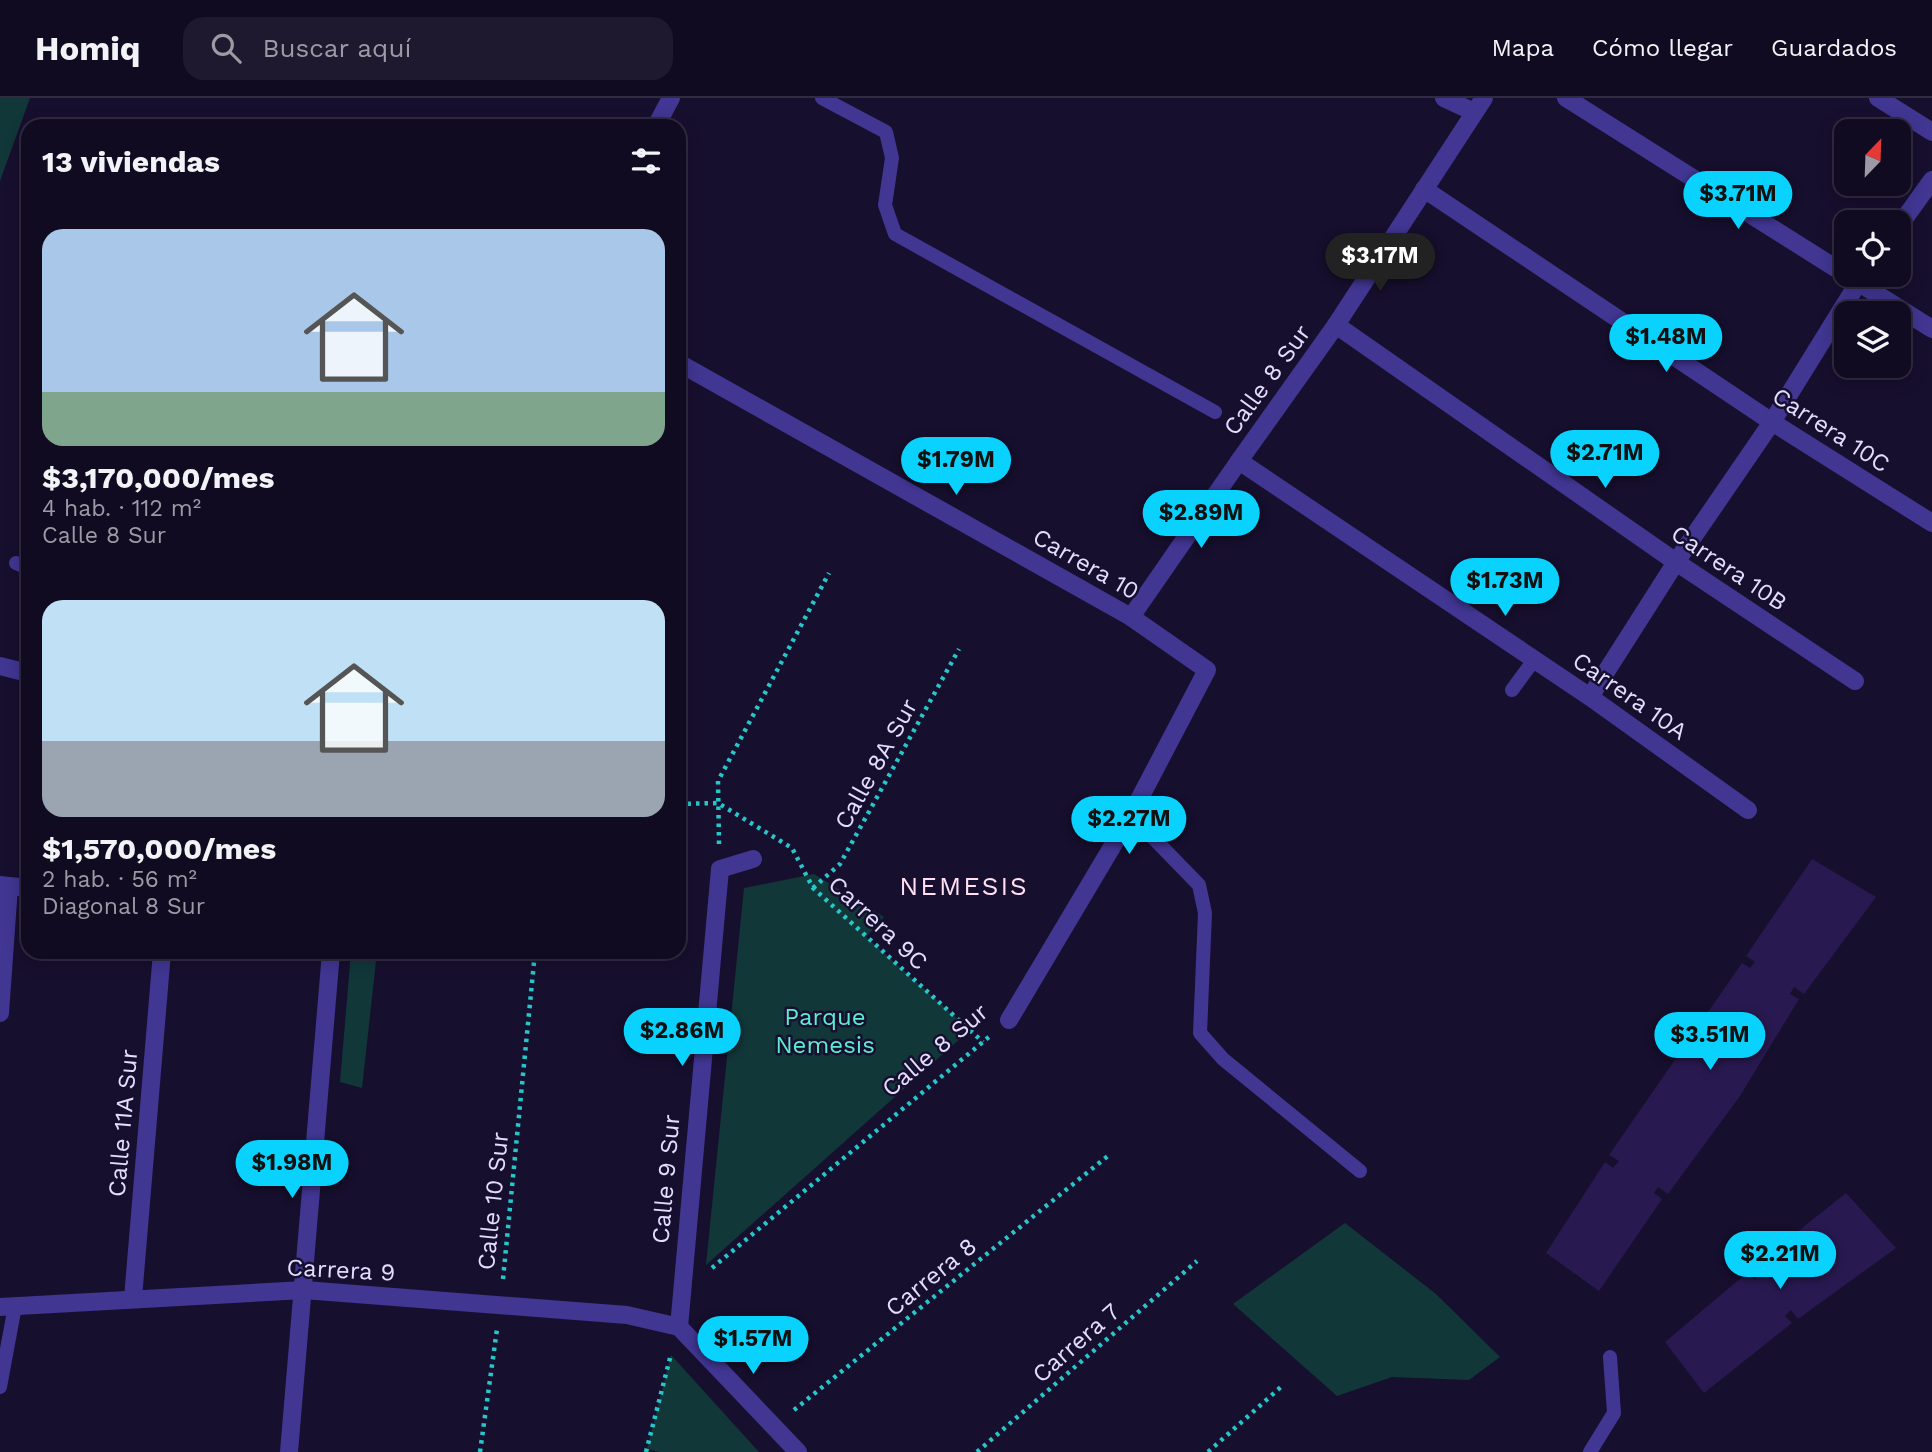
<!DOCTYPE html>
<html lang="es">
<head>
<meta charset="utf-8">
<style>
  body { margin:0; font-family:"Work Sans",sans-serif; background:#1e192f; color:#f1f3f6; height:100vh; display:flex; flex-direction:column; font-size:26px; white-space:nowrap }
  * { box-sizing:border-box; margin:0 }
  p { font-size:23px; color:#9c9ba5 }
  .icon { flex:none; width:38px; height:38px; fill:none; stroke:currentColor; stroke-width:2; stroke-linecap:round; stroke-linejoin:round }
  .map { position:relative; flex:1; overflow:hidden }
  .sheet { position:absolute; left:21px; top:21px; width:665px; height:840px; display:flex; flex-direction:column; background:#110b22; border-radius:21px; box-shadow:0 4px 18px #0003,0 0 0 2px #302b40 }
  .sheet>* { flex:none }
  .needle { width:46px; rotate:23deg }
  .fabs { position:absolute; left:1834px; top:21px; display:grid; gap:14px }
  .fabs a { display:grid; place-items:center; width:77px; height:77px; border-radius:14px; background:#110b22; box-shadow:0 4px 18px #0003,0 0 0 2px #302b40; font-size:35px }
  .price { position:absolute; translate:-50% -60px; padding:0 16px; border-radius:24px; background:#09d2ff; color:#111; font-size:23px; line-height:46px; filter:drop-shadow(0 2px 4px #0008) }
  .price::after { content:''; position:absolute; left:50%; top:42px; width:21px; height:16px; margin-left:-10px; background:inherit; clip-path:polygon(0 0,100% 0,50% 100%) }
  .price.active { background:#222; color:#fff }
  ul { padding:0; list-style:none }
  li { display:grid; align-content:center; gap:14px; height:371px; padding:0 21px }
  li span { display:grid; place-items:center; height:217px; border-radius:21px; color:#555 }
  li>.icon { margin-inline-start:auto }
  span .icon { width:126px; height:126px; fill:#fffc; stroke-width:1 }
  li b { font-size:30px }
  h2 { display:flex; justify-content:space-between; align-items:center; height:84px; padding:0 21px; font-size:30px }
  header { display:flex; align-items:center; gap:42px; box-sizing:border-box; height:98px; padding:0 35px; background:#110b22; border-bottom:2px solid #302b40 }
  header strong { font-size:33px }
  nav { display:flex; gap:38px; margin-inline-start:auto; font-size:24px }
  .search { width:490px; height:63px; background:#1e192f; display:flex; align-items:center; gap:18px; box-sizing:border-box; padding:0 24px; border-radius:21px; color:#9c9ba5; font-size:26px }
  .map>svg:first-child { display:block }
  .green { fill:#123739 }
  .building { fill:#291951 }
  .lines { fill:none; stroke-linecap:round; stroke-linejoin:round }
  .path { stroke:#25c7cb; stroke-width:4.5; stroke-dasharray:3.5 5; stroke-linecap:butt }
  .service { stroke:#413692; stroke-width:14 }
  .minor { stroke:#413692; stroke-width:18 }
  .tertiary { stroke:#413692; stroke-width:18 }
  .labels { text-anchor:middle; stroke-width:5; stroke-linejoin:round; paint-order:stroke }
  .street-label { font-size:24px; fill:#e3ddff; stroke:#170f2e }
  .park-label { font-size:24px; fill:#5cecd4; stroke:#170f2e }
  .neighbourhood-label { font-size:26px; letter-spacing:2px; fill:#ffdff1; stroke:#170f2e }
</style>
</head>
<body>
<header>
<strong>Homiq</strong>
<div class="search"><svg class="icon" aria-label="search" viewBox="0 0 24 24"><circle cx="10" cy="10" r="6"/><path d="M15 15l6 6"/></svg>Buscar aquí</div>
<nav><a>Mapa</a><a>Cómo llegar</a><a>Guardados</a></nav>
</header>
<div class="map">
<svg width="1932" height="1354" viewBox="0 0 1932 1354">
  <rect width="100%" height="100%" fill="#170f2e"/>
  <g class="green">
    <polygon points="0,0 30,0 0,83"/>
    <polygon points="814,776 884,819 866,839 970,932 706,1167 744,790"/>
    <polygon points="351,854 377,854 362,990 340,984"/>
    <polygon points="1345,1125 1436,1196 1500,1259 1469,1282 1392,1279 1337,1298 1233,1206"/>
    <polygon points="671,1257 759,1354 659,1354 647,1351"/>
  </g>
  <g class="building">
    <polygon points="1812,761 1876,799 1804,896 1794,889 1790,896 1799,901 1740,998 1668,1096 1658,1089 1654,1095 1662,1101 1599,1193 1546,1155 1605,1064 1613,1070 1619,1063 1609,1057 1742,865 1750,870 1755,864 1746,858"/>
    <polygon points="1846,1095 1896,1150 1798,1221 1791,1212 1785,1218 1792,1225 1704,1295 1665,1244 1748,1174 1754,1182 1761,1177 1754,1168"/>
  </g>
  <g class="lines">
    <g class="path">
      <polyline points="679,407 685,396"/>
      <polyline points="679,706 718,705 792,750 813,790 983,944"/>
      <polyline points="719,746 718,683 829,475"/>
      <polyline points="813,790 840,766 959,551"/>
      <polyline points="712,1170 990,938"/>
      <polyline points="503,1181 535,854"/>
      <polyline points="794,1312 1109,1057"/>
      <polyline points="480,1354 497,1231"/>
      <polyline points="646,1354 670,1260"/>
      <polyline points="977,1354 1197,1163"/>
      <polyline points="1208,1354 1282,1288"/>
    </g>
    <g class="service">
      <polyline points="822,0 886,34 892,60 885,107 895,136 1215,314"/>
      <polyline points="16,465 28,470"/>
      <polyline points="1512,592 1534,562"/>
      <polyline points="1131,717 1199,787 1205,815 1200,935 1223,961 1360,1073"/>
      <polyline points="0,1289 15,1208"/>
      <polyline points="1590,1354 1614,1315 1610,1259"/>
    </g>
    <g class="minor">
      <polyline points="1444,0 1474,14"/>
      <polyline points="1566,0 1932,231"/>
      <polyline points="1878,0 1932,34"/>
      <polyline points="1424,91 1772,324 1932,425"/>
      <polyline points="1899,128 1932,82"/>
      <polyline points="1336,227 1676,464 1855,583"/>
      <polyline points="679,265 1131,519 1207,572 1131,717 1009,922"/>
      <polyline points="1239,363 1590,599 1748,712"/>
      <polyline points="1131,519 1239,363 1336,227 1484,0"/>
      <polyline points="0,568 28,575"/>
      <polyline points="1590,599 1676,464 1772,324 1863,177"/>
      <polyline points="0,787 28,790"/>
      <polyline points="0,915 9,788"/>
      <polyline points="133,1200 162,854"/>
      <polyline points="679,1229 720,771 753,761"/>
    </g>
    <g class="tertiary">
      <polyline points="656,28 671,0"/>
      <polyline points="0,1209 304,1192 627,1217 679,1229 798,1354"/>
      <polyline points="289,1354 331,854"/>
    </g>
  </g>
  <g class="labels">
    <g class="street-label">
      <text transform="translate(1267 282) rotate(-54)" y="8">Calle 8 Sur</text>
      <text transform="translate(1831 332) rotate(33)" y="8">Carrera 10C</text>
      <text transform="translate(1086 466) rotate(30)" y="8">Carrera 10</text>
      <text transform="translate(1729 470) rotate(34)" y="8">Carrera 10B</text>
      <text transform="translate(1630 598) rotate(35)" y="8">Carrera 10A</text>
      <text transform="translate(876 666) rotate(-61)" y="8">Calle 8A Sur</text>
      <text transform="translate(878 825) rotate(43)" y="8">Carrera 9C</text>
      <text transform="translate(935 952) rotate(-40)" y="8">Calle 8 Sur</text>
      <text transform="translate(123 1025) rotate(-85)" y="8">Calle 11A Sur</text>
      <text transform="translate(666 1081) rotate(-85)" y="8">Calle 9 Sur</text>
      <text transform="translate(493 1103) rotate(-84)" y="8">Calle 10 Sur</text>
      <text transform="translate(341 1172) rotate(3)" y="8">Carrera 9</text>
      <text transform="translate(931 1179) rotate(-39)" y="8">Carrera 8</text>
      <text transform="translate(1076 1245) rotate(-41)" y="8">Carrera 7</text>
    </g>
    <g class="park-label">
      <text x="825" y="927">Parque<tspan x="825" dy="28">Nemesis</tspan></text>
    </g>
    <g class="neighbourhood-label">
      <text x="964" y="797">NEMESIS</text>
    </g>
  </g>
</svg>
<div class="fabs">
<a><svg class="needle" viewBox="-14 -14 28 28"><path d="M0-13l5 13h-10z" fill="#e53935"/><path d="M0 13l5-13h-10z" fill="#9c9ba5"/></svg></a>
<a><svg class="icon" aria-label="locate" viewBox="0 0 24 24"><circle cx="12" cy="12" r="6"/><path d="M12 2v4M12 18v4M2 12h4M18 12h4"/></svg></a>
<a><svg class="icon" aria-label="layers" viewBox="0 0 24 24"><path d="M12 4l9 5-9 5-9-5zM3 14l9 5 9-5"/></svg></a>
</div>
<b class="price" style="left:1738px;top:133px">$3.71M</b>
<b class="price active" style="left:1380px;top:195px">$3.17M</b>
<b class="price" style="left:1666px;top:276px">$1.48M</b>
<b class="price" style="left:1605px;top:392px">$2.71M</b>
<b class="price" style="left:956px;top:399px">$1.79M</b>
<b class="price" style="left:1201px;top:452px">$2.89M</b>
<b class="price" style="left:1505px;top:520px">$1.73M</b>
<b class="price" style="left:1129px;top:758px">$2.27M</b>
<b class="price" style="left:682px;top:970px">$2.86M</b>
<b class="price" style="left:1710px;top:974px">$3.51M</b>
<b class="price" style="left:292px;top:1102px">$1.98M</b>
<b class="price" style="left:1780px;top:1193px">$2.21M</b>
<b class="price" style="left:753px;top:1278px">$1.57M</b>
<section class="sheet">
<h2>13 viviendas<svg class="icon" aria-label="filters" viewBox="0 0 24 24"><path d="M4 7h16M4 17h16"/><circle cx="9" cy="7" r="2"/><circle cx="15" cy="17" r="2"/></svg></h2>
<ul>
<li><span style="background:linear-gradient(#a9c7e8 75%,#7fa58c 0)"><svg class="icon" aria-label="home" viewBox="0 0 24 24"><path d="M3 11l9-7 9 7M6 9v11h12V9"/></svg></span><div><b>$3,170,000/mes</b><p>4 hab. · 112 m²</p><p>Calle 8 Sur</p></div></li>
<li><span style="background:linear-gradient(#bfe0f5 65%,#9aa5b1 0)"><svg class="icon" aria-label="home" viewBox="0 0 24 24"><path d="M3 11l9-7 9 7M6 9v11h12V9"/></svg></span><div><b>$1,570,000/mes</b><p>2 hab. · 56 m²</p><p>Diagonal 8 Sur</p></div></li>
</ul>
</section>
</div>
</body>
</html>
